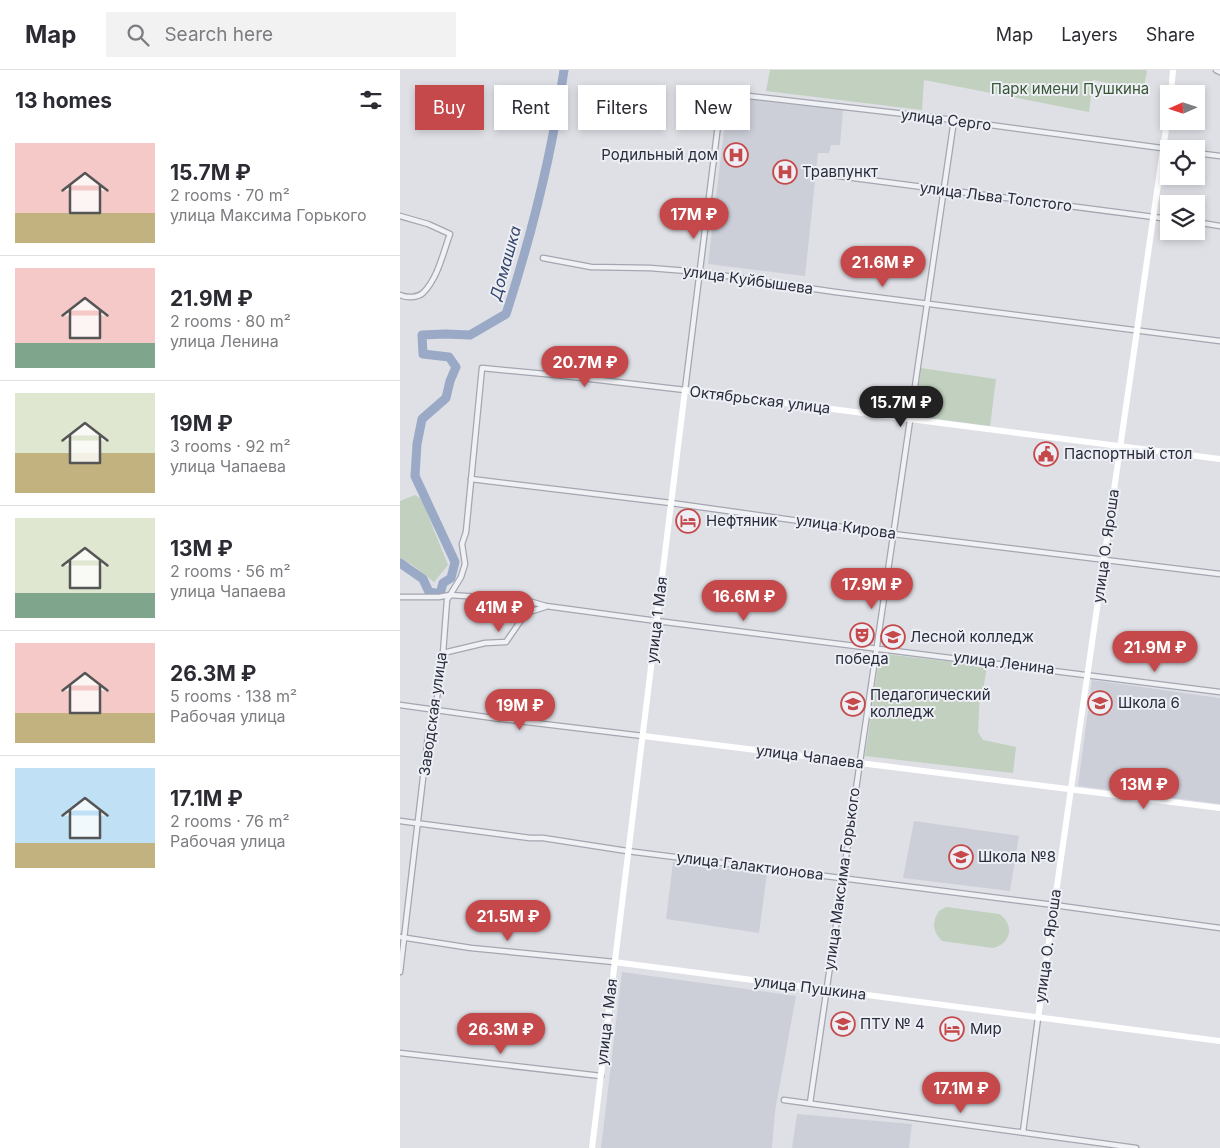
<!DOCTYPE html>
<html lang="en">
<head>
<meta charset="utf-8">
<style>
  body { margin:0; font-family:Inter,sans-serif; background:#f2f2f3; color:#2b2b33; height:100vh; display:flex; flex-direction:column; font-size:19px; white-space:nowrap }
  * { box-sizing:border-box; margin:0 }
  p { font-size:16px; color:#7c7c81 }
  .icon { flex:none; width:28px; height:28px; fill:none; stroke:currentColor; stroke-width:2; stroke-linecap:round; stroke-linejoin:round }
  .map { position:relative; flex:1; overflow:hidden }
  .details { display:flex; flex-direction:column; background:#fff; width:400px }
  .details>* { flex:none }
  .top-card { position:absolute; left:15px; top:15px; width:475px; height:45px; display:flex; gap:10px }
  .needle { width:32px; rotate:267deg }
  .controls { position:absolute; left:760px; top:15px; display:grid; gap:10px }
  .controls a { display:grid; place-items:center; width:45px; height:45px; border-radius:0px; background:#fff; box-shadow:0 2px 8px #0003; font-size:25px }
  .price { position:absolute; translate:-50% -42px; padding:0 11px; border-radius:18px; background:#c5494a; color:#fff; font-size:16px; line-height:32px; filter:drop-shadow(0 1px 2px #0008) }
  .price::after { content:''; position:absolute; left:50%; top:30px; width:15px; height:11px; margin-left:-8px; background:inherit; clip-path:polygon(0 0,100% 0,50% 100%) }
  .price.active { background:#222; color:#fff }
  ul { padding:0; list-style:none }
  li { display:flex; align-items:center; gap:15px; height:125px; padding:0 15px }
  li+li { border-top:1px solid #e1e1e2 }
  li span { display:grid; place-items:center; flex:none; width:140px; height:100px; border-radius:0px; color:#555 }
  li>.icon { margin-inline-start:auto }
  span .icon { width:60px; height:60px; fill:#fffc; stroke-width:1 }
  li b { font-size:21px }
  h2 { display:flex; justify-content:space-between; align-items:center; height:60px; padding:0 15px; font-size:21px }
  .pill { padding:0 18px; border-radius:0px; background:#fff; box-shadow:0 2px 8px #0003; font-size:18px; line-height:45px }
  .pill.active { background:#c5494a; color:#fff }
  header { display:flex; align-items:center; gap:30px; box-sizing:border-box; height:70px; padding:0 25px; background:#fff; border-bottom:1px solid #e1e1e2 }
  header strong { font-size:24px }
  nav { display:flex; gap:28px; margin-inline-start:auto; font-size:18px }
  .search { width:350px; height:45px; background:#f2f2f3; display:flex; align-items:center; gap:12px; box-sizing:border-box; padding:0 18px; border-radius:0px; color:#7c7c81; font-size:19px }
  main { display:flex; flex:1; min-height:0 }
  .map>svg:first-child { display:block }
  .built { fill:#cccfd8 }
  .green { fill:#c1d0bf }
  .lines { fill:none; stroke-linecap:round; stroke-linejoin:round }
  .river { stroke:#9aa9c5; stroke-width:9 }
  .street-casing { stroke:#a4a6b0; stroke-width:7 }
  .street { stroke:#f0f1f5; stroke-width:4.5 }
  .secondary { stroke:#fff; stroke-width:6 }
  .labels { text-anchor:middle; stroke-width:4; stroke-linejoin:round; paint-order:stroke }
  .park-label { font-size:15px; fill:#385736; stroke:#edeff4 }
  .street-label { font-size:15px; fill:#282c3c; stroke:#edeff4 }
  .poi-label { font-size:15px; fill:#282c3c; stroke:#edeff4; text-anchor:start }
  .water-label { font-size:16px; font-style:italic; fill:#35466d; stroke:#edeff4 }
</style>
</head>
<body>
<header>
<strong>Map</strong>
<div class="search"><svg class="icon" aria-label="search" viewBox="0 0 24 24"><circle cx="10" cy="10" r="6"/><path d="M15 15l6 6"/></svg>Search here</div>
<nav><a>Map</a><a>Layers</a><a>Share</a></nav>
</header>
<main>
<section class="details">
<h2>13 homes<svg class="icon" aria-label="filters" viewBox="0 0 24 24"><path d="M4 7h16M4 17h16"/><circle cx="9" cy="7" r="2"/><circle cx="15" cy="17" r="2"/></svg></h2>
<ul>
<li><span style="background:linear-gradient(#f6c9c9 70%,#c2b280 0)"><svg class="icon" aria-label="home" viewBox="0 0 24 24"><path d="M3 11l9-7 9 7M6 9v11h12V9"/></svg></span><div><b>15.7M ₽</b><p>2 rooms · 70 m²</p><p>улица Максима Горького</p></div></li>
<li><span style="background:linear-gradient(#f6c9c9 75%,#7fa58c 0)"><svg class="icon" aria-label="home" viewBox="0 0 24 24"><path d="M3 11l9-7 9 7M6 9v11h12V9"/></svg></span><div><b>21.9M ₽</b><p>2 rooms · 80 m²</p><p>улица Ленина</p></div></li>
<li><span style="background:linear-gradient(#dfe7d0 60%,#c2b280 0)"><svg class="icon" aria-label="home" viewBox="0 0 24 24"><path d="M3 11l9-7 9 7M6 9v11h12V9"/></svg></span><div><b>19M ₽</b><p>3 rooms · 92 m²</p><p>улица Чапаева</p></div></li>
<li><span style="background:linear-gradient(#dfe7d0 75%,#7fa58c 0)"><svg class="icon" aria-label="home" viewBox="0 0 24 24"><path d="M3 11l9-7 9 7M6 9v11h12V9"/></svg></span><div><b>13M ₽</b><p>2 rooms · 56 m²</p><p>улица Чапаева</p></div></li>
<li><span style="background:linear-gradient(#f6c9c9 70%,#c2b280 0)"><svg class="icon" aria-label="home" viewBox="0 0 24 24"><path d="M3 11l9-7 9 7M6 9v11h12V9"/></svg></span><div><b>26.3M ₽</b><p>5 rooms · 138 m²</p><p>Рабочая улица</p></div></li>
<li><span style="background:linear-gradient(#bfe0f5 75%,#c2b280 0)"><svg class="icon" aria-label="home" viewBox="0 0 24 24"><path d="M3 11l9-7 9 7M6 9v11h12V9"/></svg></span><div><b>17.1M ₽</b><p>2 rooms · 76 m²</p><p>Рабочая улица</p></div></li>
</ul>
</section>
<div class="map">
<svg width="820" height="1078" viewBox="0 0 820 1078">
  <rect width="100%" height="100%" fill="#dee0e6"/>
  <g class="built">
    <polygon points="328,27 443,40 440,75 431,75 429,83 418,83 405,206 308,194"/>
    <polygon points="692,610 820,628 820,734 678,716"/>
    <polygon points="514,751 619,766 610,821 503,808"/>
    <polygon points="273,792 367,803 359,863 266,849"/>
    <polygon points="222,902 396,926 375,1041 372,1078 201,1078"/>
    <polygon points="397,1044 512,1054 509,1078 392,1078"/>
  </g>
  <g class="green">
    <polygon points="370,0 746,0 747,2 743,20 693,10 689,42 524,10 522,40 366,21"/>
    <polygon points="521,298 596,309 590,356 515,346"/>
    <polygon points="15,425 20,428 23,433 48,495 34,512 11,494 0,489 0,431"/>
    <polygon points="484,584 587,596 583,621 580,622 578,662 583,670 616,677 613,703 465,686 479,589"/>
    <path d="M546 837 599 844C615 854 611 874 593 878L542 871C532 861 532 852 539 841Z"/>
  </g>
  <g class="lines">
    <path class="river" d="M0 493 23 509 29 522 40 524 43 513 51 508 55 492 15 406 17 374 22 349 46 328 50 311 56 297 49 287 23 284 22 265 45 264 70 265 106 244C132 164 152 83 164 0"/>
    <g class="street-casing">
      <g id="street">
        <polyline points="816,0 820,2"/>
        <polyline points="796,83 820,86"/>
        <polyline points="423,104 769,149"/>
        <path d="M0 146 28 154 50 164C43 183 38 208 23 223 17 228 7 228 0 225"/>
        <polyline points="796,152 820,156"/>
        <polyline points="143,188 191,197 250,198 300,202 435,222 820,271"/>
        <polyline points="71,409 271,433 493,464 820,504"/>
        <polyline points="0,527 39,527 50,525 125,530 146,536 257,551 820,622"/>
        <polyline points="43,583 85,573 106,572 126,543 145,537"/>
        <polyline points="0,635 93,648 243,666"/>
        <polyline points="0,751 130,768 143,768 227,781 654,835 820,858"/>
        <polyline points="0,867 71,878 214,892"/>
        <polyline points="0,902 28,666 35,640 42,596 47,530 61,507 65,494 62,474 66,462 82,298 156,305 285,320 322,23 531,47 769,79"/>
        <polyline points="0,983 201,1006"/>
        <polyline points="384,1030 736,1078"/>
        <polyline points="410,1033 554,50"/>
        <polyline points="623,1062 638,948"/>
      </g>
    </g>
    <use href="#street" class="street"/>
    <g class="secondary">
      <polyline points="771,24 773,0"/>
      <polyline points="243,666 820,738"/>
      <polyline points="214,892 820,971"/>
      <polyline points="638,948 769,38"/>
      <polyline points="192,1078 285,320 820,389"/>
    </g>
  </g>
  <defs>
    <g id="hospital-ring" transform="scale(1.25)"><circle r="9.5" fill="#edeff4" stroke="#c5494a" stroke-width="1.5"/><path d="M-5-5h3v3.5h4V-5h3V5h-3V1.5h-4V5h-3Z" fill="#c5494a"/></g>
    <g id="civic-ring" transform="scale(1.25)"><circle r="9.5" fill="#edeff4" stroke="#c5494a" stroke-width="1.5"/><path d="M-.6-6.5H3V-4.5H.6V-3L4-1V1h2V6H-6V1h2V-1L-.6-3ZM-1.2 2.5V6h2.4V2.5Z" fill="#c5494a"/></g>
    <g id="hotel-ring" transform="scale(1.25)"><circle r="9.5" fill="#edeff4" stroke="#c5494a" stroke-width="1.5"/><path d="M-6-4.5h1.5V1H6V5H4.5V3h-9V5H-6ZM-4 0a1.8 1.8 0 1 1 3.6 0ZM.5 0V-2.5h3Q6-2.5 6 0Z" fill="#c5494a"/></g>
    <g id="theatre-ring" transform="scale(1.25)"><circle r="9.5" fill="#edeff4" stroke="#c5494a" stroke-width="1.5"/><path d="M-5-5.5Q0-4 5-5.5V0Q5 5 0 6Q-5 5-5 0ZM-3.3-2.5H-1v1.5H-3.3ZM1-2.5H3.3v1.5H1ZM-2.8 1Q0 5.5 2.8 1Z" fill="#c5494a"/></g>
    <g id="university-ring" transform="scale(1.25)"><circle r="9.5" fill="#edeff4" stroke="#c5494a" stroke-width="1.5"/><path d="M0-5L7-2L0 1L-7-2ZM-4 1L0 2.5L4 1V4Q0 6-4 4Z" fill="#c5494a"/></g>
    <g id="school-ring" transform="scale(1.25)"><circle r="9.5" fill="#edeff4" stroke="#c5494a" stroke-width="1.5"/><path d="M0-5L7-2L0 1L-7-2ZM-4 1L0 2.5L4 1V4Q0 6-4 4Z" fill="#c5494a"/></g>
  </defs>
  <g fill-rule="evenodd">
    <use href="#hospital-ring" x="336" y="85"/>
    <use href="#hospital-ring" x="385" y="102"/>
    <use href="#civic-ring" x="646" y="384"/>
    <use href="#hotel-ring" x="288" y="451"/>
    <use href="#theatre-ring" x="462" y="565"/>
    <use href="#university-ring" x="493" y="567"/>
    <use href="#school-ring" x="700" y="633"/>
    <use href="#university-ring" x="453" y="634"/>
    <use href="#school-ring" x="561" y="787"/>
    <use href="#university-ring" x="443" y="954"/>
    <use href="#hotel-ring" x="552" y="959"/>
  </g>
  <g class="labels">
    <g class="park-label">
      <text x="670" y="24">Парк имени Пушкина</text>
    </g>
    <g class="street-label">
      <text transform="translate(546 50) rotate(7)" y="5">улица Серго</text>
      <text transform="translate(596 127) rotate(7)" y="5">улица Льва Толстого</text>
      <text transform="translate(348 210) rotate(8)" y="5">улица Куйбышева</text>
      <text transform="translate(360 330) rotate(7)" y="5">Октябрьская улица</text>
      <text transform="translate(446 457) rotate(8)" y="5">улица Кирова</text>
      <text transform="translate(706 476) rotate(-82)" y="5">улица О. Яроша</text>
      <text transform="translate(257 550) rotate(-83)" y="5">улица 1 Мая</text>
      <text transform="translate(604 593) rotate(7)" y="5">улица Ленина</text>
      <text transform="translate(33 644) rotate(-82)" y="5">Заводская улица</text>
      <text transform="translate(410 687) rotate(7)" y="5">улица Чапаева</text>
      <text transform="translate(350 796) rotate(7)" y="5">улица Галактионова</text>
      <text transform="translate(442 809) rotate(-82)" y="5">улица Максима Горького</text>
      <text transform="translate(648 876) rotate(-82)" y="5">улица О. Яроша</text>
      <text transform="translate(410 918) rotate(7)" y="5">улица Пушкина</text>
      <text transform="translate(207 952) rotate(-83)" y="5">улица 1 Мая</text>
    </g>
    <g class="poi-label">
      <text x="318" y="90" text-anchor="end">Родильный дом</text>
      <text x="402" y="107">Травпункт</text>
      <text x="664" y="389">Паспортный стол</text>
      <text x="306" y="456">Нефтяник</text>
      <text x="510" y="572">Лесной колледж</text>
      <text x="462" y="594" text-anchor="middle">победа</text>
      <text x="470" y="630">Педагогический<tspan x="470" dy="17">колледж</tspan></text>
      <text x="718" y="638">Школа 6</text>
      <text x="578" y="792">Школа №8</text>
      <text x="460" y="959">ПТУ № 4</text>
      <text x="570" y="964">Мир</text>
    </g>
    <g class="water-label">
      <text transform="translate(105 193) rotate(-74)" y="6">Домашка</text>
    </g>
  </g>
</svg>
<div class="controls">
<a><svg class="needle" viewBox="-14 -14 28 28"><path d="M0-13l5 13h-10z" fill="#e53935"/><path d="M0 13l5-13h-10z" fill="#7c7c81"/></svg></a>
<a><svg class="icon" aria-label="locate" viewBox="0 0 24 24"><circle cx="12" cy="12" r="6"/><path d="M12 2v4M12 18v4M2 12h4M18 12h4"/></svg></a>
<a><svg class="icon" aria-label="layers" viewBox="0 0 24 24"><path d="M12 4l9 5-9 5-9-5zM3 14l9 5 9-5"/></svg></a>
</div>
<b class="price" style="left:294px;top:170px">17M ₽</b>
<b class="price" style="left:483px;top:218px">21.6M ₽</b>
<b class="price" style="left:185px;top:318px">20.7M ₽</b>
<b class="price active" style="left:501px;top:358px">15.7M ₽</b>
<b class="price" style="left:472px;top:540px">17.9M ₽</b>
<b class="price" style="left:344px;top:552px">16.6M ₽</b>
<b class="price" style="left:99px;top:563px">41M ₽</b>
<b class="price" style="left:755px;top:603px">21.9M ₽</b>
<b class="price" style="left:120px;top:661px">19M ₽</b>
<b class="price" style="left:744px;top:740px">13M ₽</b>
<b class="price" style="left:108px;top:872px">21.5M ₽</b>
<b class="price" style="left:101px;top:985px">26.3M ₽</b>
<b class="price" style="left:561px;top:1044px">17.1M ₽</b>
<div class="top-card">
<a class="pill active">Buy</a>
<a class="pill">Rent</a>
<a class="pill">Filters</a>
<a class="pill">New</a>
</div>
</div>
</main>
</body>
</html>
